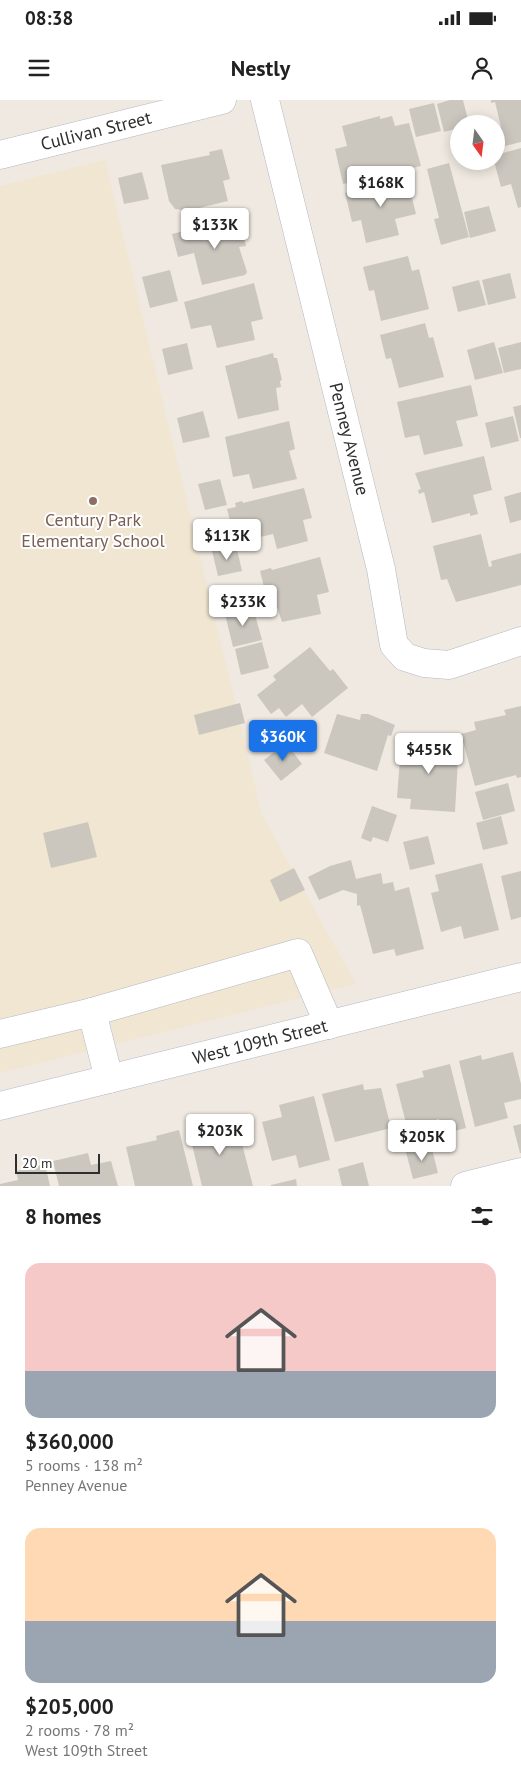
<!DOCTYPE html>
<html lang="en">
<head>
<meta charset="utf-8">
<style>
  body { margin:0; font-family:"PT Sans",sans-serif; background:#f2f2f2; color:#222; height:100vh; display:flex; flex-direction:column; font-size:19px; white-space:nowrap }
  * { box-sizing:border-box; margin:0 }
  p { font-size:16px; color:#767676 }
  .icon { flex:none; width:28px; height:28px; fill:none; stroke:currentColor; stroke-width:2; stroke-linecap:round; stroke-linejoin:round }
  .map { position:relative; height:1086px; overflow:hidden }
  .details { display:flex; flex-direction:column; background:#fff; flex:1 }
  .details>* { flex:none }
  .needle { width:32px; rotate:166deg }
  .fabs { position:absolute; left:450px; top:15px; display:grid; gap:10px }
  .fabs a { display:grid; place-items:center; width:55px; height:55px; border-radius:50%; background:#fff; box-shadow:0 2px 12px #0003; font-size:25px }
  .scale { position:absolute; left:15px; bottom:12px; width:85px; box-sizing:border-box; padding-left:5px; border:2px solid #2e2e2e; border-top:0; font-size:14px; line-height:18px; white-space:nowrap; color:#2e2e2e; -webkit-text-stroke:4px #fff; paint-order:stroke }
  .price { position:absolute; translate:-50% -42px; padding:0 11px; border-radius:5px; background:#fff; color:#222; font-size:16px; line-height:32px; filter:drop-shadow(0 1px 2px #0008) }
  .price::after { content:''; position:absolute; left:50%; top:30px; width:15px; height:11px; margin-left:-8px; background:inherit; clip-path:polygon(0 0,100% 0,50% 100%) }
  .price.on { background:#1a73e8; color:#fff }
  ul { padding:0; list-style:none }
  li { display:grid; align-content:center; gap:10px; height:265px; padding:0 25px }
  li span { display:grid; place-items:center; height:155px; border-radius:15px; color:#555 }
  li>.icon { margin-inline-start:auto }
  span .icon { width:90px; height:90px; fill:#fffc; stroke-width:1 }
  li b { font-size:21px }
  h2 { display:flex; justify-content:space-between; align-items:center; height:60px; padding:0 25px; font-size:21px }
  .status { display:flex; justify-content:space-between; align-items:center; height:35px; padding:0 25px; background:#fff; direction:ltr }
  .status svg { height:14px; fill:currentColor }
  header { display:flex; justify-content:space-between; align-items:center; height:65px; padding:0 25px; background:#fff; font-size:22px; font-weight:700 }
  .map>svg:first-child { display:block }
  .education { fill:#f0e6d1 }
  .building { fill:#cbc7bf }
  .lines { fill:none; stroke-linecap:round; stroke-linejoin:round }
  .minor-casing { stroke:#b4b7c1; stroke-width:29 }
  .minor { stroke:#fff; stroke-width:28 }
  .education-dot { fill:#8d6e63; stroke:#fff; stroke-width:2 }
  .labels { text-anchor:middle; stroke-width:4; stroke-linejoin:round; paint-order:stroke }
  .street-label { font-size:18px; fill:#2e2e2e; stroke:#fff }
  .education-label { font-size:18px; fill:#785e54; stroke:#fff }
</style>
</head>
<body>
<div class="status"><b>08:38</b><svg viewBox="0 0 49 12"><path d="M0 12V9h3v3zM5 12V6h3v6zM10 12V3h3v9zM15 12V0h3v12zM26 1h20v11H26zM47 4h2v5h-2z"/></svg></div>
<header><svg class="icon" aria-label="menu" viewBox="0 0 24 24"><path d="M4 6h16M4 12h16M4 18h16"/></svg>Nestly<svg class="icon" aria-label="person" viewBox="0 0 24 24"><circle cx="12" cy="8" r="4"/><path d="M4 21q1-7 8-7t8 7"/></svg></header>
<div class="map">
<svg width="521" height="1086" viewBox="0 0 521 1086">
  <rect width="100%" height="100%" fill="#efe9e1"/>
  <polygon class="education" points="105,60 262,715 356,884 0,973 0,86"/>
  <g class="building">
    <polygon points="450,0 463,0 469,24 459,24 459,28 444,32 437,4"/>
    <polygon points="491,0 521,0 521,42 505,46 505,43 502,44 497,28 501,27 495,2 491,3"/>
    <polygon points="434,3 441,31 416,37 409,9"/>
    <polygon points="380,16 380,19 392,16 395,26 409,23 421,66 343,84 335,49 347,46 342,26"/>
    <polygon points="521,48 521,107 518,108 511,84 501,87 494,61 496,61 496,55"/>
    <polygon points="222,49 230,79 223,81 228,101 195,109 196,113 189,116 182,110 175,109 169,101 161,65 210,55 209,52"/>
    <polygon points="449,63 469,137 441,145 434,119 439,118 427,69"/>
    <polygon points="142,72 149,99 124,104 118,78"/>
    <polygon points="407,78 416,114 395,119 399,135 366,143 361,120 352,122 345,93"/>
    <polygon points="489,106 496,131 470,138 464,112"/>
    <polygon points="239,117 246,146 239,147 247,172 245,175 202,185 194,153 178,157 172,134"/>
    <polygon points="408,156 412,171 419,169 429,209 381,221 374,190 369,191 363,167"/>
    <polygon points="170,170 178,201 150,208 142,177"/>
    <polygon points="510,173 516,198 488,205 482,180"/>
    <polygon points="479,180 486,205 458,212 452,187"/>
    <polygon points="254,183 263,219 251,222 255,240 217,248 211,225 191,229 184,202"/>
    <polygon points="425,223 429,238 433,237 444,277 399,288 391,258 386,259 380,235"/>
    <polygon points="494,242 503,273 475,280 467,250"/>
    <polygon points="521,242 521,269 504,273 498,248"/>
    <polygon points="187,243 193,269 168,275 162,249"/>
    <polygon points="273,253 274,258 277,258 282,280 280,281 281,287 276,288 279,310 238,319 225,266"/>
    <polygon points="471,285 478,316 456,321 463,346 424,355 419,335 405,338 397,302"/>
    <polygon points="521,305 521,338 520,338 513,307"/>
    <polygon points="203,311 210,337 183,343 177,318"/>
    <polygon points="513,316 519,341 491,348 485,323"/>
    <polygon points="289,321 295,349 289,351 297,379 253,389 249,374 233,377 225,337"/>
    <polygon points="484,356 492,390 473,395 478,414 470,416 470,413 432,423 424,392 419,394 418,390 421,389 415,373"/>
    <polygon points="220,379 227,405 205,410 198,384"/>
    <polygon points="304,388 312,418 303,420 308,441 277,449 273,434 252,439 250,432 234,436 227,409 236,407 235,403 242,401 243,403"/>
    <polygon points="521,392 521,420 510,423 504,397"/>
    <polygon points="481,434 489,467 492,466 491,461 521,453 521,485 456,502 447,479 441,480 433,446"/>
    <polygon points="236,445 242,471 218,476 212,451"/>
    <polygon points="320,457 329,492 317,495 321,514 282,522 275,501 268,503 260,471 271,468 272,470"/>
    <polygon points="253,507 262,540 233,547 225,514"/>
    <polygon points="262,542 269,568 241,575 235,549"/>
    <polygon points="310,547 330,571 333,569 348,588 312,617 302,604 286,617 279,608 271,614 257,595 276,580 273,576"/>
    <polygon points="240,603 245,623 199,635 194,615"/>
    <polygon points="521,606 521,677 517,678 516,675 475,686 461,634 476,630 474,622 506,615 504,610"/>
    <polygon points="337,614 360,620 361,614 368,614 395,625 391,636 388,635 377,671 324,653"/>
    <polygon points="430,640 459,642 455,712 410,709 411,699 397,698 401,645 403,643 429,645"/>
    <polygon points="286,643 302,664 281,681 264,660"/>
    <polygon points="508,683 515,711 483,720 475,692"/>
    <polygon points="372,706 397,715 388,742 373,737 371,742 361,738"/>
    <polygon points="501,716 508,744 483,750 476,723"/>
    <polygon points="88,722 97,757 51,768 43,733"/>
    <polygon points="428,736 435,764 410,770 403,742"/>
    <polygon points="351,760 356,779 381,773 383,784 393,782 395,791 409,787 424,849 396,856 394,849 373,854 360,805 357,806 357,794 343,790 319,800 308,777 330,766"/>
    <polygon points="482,763 499,830 464,839 461,826 441,832 431,793 439,791 435,775"/>
    <polygon points="294,768 305,790 280,802 270,780"/>
    <polygon points="521,771 521,817 511,820 501,776"/>
    <polygon points="513,952 521,984 521,999 504,1003 508,1018 475,1027 459,961 481,955 482,960"/>
    <polygon points="450,964 466,1028 443,1034 439,1019 407,1027 396,984 424,977 422,971"/>
    <polygon points="363,984 364,990 381,988 391,1028 335,1042 322,994"/>
    <polygon points="314,996 330,1060 299,1068 296,1055 272,1061 262,1022 282,1017 279,1005"/>
    <polygon points="215,1021 218,1030 237,1025 253,1086 202,1086 188,1028"/>
    <polygon points="521,1024 521,1053 520,1053 513,1026"/>
    <polygon points="179,1030 193,1086 135,1086 126,1047 157,1040 156,1036"/>
    <polygon points="431,1045 438,1073 413,1079 406,1052"/>
    <polygon points="88,1053 91,1065 111,1061 118,1086 59,1086 53,1061"/>
    <polygon points="363,1062 369,1086 342,1086 338,1069"/>
    <polygon points="45,1064 50,1086 0,1086 0,1084 18,1080 16,1071"/>
    <polygon points="296,1079 297,1086 271,1086 271,1085"/>
  </g>
  <g class="lines">
    <g class="minor-casing">
      <g id="minor">
        <polyline points="265,0 381,469 394,545 405,557 424,563 449,565 521,541"/>
        <polyline points="0,55 222,0"/>
        <polyline points="0,934 92,912"/>
        <polyline points="109,979 92,912 298,853 329,925"/>
        <polyline points="0,1006 521,877"/>
        <polyline points="465,1086 521,1072"/>
      </g>
    </g>
    <use href="#minor" class="minor"/>
  </g>
  <circle class="education-dot" cx="93" cy="401" r="5"/>
  <g class="labels">
    <g class="street-label">
      <text transform="translate(96 31) rotate(-14)" y="6">Cullivan Street</text>
      <text transform="translate(349 339) rotate(76)" y="6">Penney Avenue</text>
      <text transform="translate(260 942) rotate(-14)" y="6">West 109th Street</text>
    </g>
    <g class="education-label">
      <text x="93" y="426">Century Park<tspan x="93" dy="21">Elementary School</tspan></text>
    </g>
  </g>
</svg>
<div class="fabs">
<a><svg class="needle" viewBox="-14 -14 28 28"><path d="M0-13l5 13h-10z" fill="#e53935"/><path d="M0 13l5-13h-10z" fill="#767676"/></svg></a>
</div>
<div class="scale">20 m</div>
<b class="price" style="left:381px;top:108px">$168K</b>
<b class="price" style="left:215px;top:150px">$133K</b>
<b class="price" style="left:227px;top:461px">$113K</b>
<b class="price" style="left:243px;top:527px">$233K</b>
<b class="price on" style="left:283px;top:662px">$360K</b>
<b class="price" style="left:429px;top:675px">$455K</b>
<b class="price" style="left:220px;top:1056px">$203K</b>
<b class="price" style="left:422px;top:1062px">$205K</b>
</div>
<section class="details">
<h2>8 homes<svg class="icon" aria-label="filters" viewBox="0 0 24 24"><path d="M4 7h16M4 17h16"/><circle cx="9" cy="7" r="2"/><circle cx="15" cy="17" r="2"/></svg></h2>
<ul>
<li><span style="background:linear-gradient(#f6c9c9 70%,#9aa5b1 0)"><svg class="icon" aria-label="home" viewBox="0 0 24 24"><path d="M3 11l9-7 9 7M6 9v11h12V9"/></svg></span><div><b>$360,000</b><p>5 rooms · 138 m²</p><p>Penney Avenue</p></div></li>
<li><span style="background:linear-gradient(#ffd9b3 60%,#9aa5b1 0)"><svg class="icon" aria-label="home" viewBox="0 0 24 24"><path d="M3 11l9-7 9 7M6 9v11h12V9"/></svg></span><div><b>$205,000</b><p>2 rooms · 78 m²</p><p>West 109th Street</p></div></li>
</ul>
</section>
</body>
</html>
